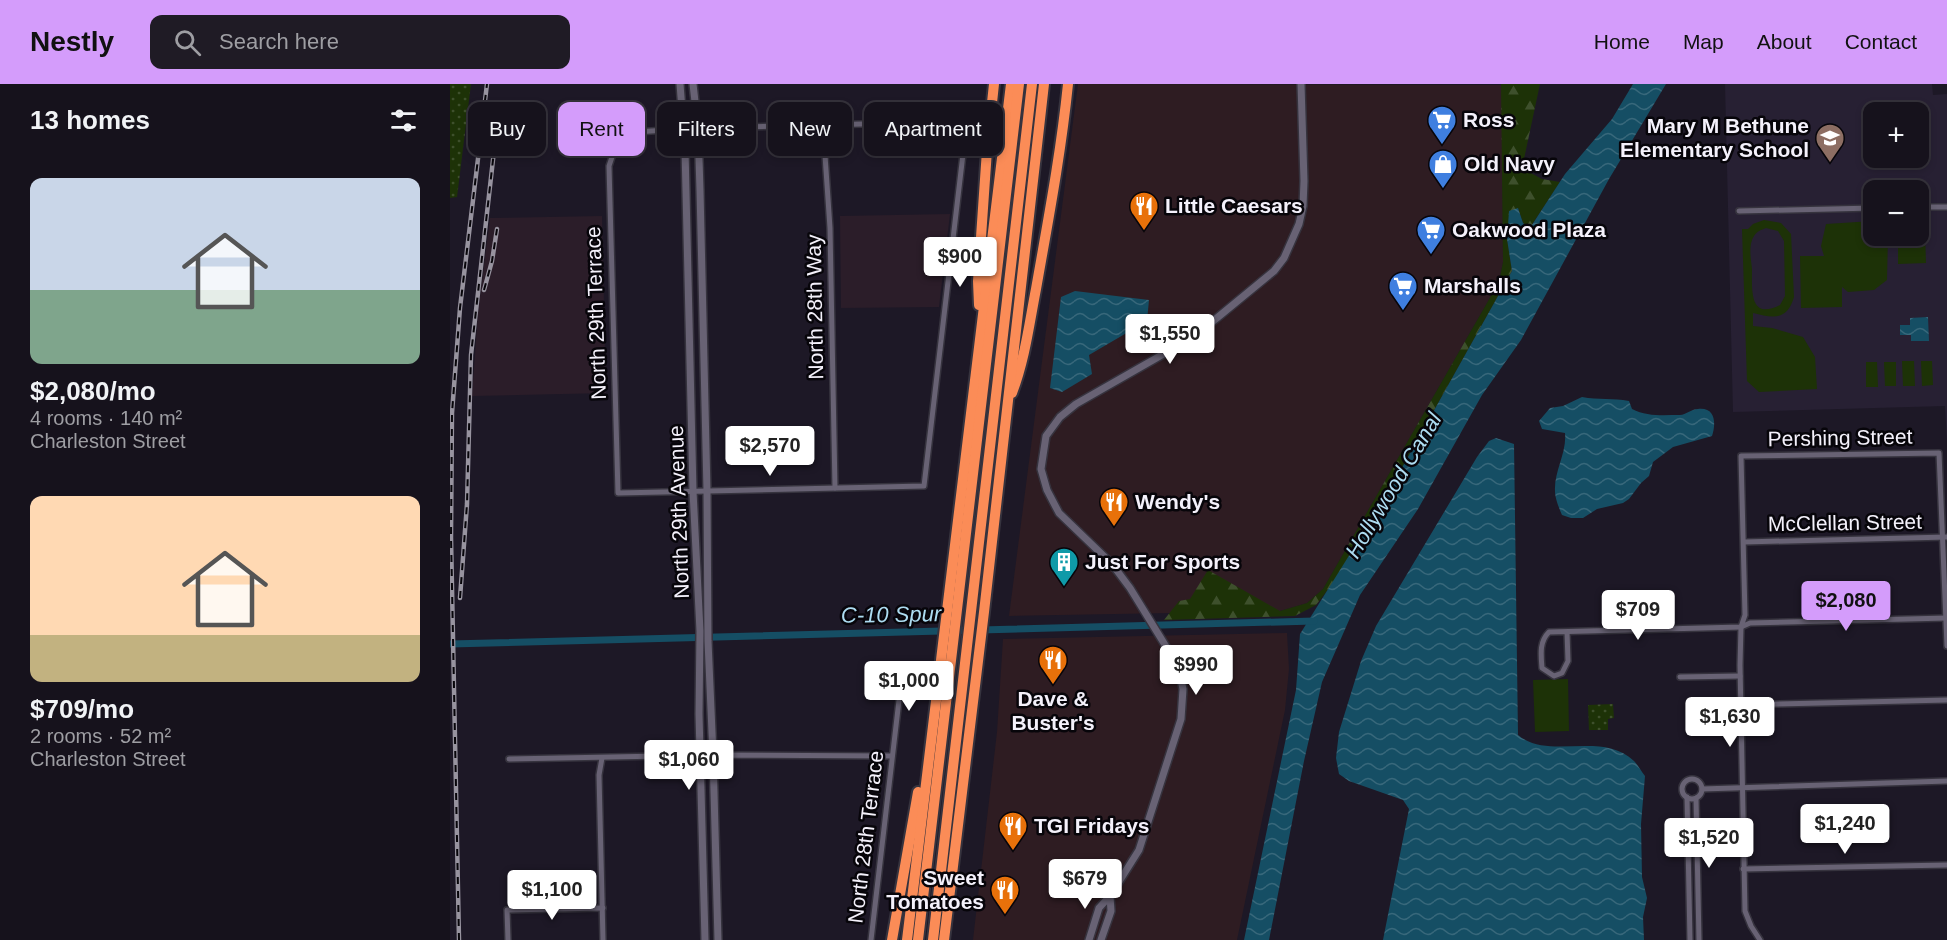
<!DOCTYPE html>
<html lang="en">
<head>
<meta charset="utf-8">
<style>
  body { margin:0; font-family:Arial,sans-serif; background:#1f1b25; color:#f1f3f6; height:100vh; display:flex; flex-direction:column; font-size:22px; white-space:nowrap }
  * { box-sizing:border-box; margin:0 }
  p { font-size:20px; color:#9e9ea3 }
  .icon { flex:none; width:33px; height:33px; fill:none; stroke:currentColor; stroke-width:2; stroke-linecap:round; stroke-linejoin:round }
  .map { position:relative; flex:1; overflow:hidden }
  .panel { display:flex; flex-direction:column; background:#16121c; width:450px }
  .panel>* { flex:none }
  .hud { position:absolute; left:18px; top:18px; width:570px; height:54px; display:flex; gap:12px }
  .tools { position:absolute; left:1413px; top:18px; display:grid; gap:12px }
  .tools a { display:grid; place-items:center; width:66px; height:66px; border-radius:12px; background:#16121c; box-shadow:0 3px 9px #0003,0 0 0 2px #35323b; font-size:30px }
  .price { position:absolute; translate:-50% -51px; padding:0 14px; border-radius:6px; background:#fff; color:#222; font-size:20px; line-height:39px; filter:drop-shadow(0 2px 3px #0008) }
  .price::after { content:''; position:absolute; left:50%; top:36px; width:18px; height:14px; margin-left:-9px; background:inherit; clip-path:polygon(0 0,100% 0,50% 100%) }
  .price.on { background:#d49cfb; color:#111 }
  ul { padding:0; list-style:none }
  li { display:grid; align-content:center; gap:12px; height:318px; padding:0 30px }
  li span { display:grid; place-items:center; height:186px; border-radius:12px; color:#555 }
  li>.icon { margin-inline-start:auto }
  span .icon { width:108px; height:108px; fill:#fffc; stroke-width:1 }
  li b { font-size:26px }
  h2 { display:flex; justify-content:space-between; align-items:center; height:72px; padding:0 30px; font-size:26px }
  .chip { padding:0 21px; border-radius:12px; background:#16121c; box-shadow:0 3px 9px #0003,0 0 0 2px #35323b; font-size:21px; line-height:54px }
  .chip.on { background:#d49cfb; color:#111 }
  header { display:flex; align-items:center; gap:36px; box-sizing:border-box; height:84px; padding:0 30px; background:#d49cfb; color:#111 }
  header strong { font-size:28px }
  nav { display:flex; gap:33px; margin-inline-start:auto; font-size:21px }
  .search { width:420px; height:54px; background:#1f1b25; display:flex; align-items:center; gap:15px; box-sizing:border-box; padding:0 21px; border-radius:12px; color:#9e9ea3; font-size:22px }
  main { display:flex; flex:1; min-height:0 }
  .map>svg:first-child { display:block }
  .commercial { fill:#2e1c22 }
  .industrial { fill:#2b1d29 }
  .built { fill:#272033; fill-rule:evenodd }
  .forest { fill:url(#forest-firs) }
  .park { fill:url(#park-dots) }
  .pitch { fill:#1d3207; fill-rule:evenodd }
  .water { fill:url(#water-waves) }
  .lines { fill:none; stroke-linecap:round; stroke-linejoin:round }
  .canal { stroke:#154e64; stroke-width:7 }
  .minor-casing { stroke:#36333e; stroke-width:8 }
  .tertiary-casing { stroke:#36333e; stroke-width:10 }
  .motorway-casing { stroke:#36333e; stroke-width:14 }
  .minor { stroke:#686274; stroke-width:5 }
  .tertiary { stroke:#686274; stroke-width:7 }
  .motorway { stroke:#fb8c57; stroke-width:10 }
  .rail-casing { stroke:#97939f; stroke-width:4.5 }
  .rail { stroke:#07050a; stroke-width:2; stroke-dasharray:7; stroke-linecap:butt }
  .labels { text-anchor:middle; stroke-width:5; stroke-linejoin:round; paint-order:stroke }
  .poi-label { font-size:21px; font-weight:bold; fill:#f4f1fb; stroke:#07050a; text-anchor:start }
  .street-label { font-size:21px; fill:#f4f1fb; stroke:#07050a }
  .water-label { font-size:22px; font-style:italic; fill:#addcf1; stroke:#07050a }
</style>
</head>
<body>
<header>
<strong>Nestly</strong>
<div class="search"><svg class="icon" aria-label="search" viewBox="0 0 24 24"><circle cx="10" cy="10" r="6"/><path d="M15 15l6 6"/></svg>Search here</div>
<nav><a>Home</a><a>Map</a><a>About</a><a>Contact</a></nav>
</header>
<main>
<section class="panel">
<h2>13 homes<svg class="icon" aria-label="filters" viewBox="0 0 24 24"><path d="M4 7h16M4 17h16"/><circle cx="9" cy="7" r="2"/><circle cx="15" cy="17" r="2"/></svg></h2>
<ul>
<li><span style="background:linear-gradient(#c9d6e8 60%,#7fa58c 0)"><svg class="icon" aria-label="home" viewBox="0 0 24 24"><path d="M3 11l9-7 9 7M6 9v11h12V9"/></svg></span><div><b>$2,080/mo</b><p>4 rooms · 140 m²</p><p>Charleston Street</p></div></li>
<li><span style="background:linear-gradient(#ffd9b3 75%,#c2b280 0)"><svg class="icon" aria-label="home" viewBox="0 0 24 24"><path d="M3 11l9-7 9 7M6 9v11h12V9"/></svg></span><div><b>$709/mo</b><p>2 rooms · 52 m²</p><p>Charleston Street</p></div></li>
</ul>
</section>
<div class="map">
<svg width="1497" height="856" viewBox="0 0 1497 856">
  <defs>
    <pattern id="forest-firs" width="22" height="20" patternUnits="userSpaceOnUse" patternTransform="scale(1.5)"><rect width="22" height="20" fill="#1d3207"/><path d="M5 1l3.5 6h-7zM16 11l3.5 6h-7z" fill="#3e502c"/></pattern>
    <pattern id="park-dots" width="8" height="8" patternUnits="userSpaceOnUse" patternTransform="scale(1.5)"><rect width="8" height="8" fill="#1d3207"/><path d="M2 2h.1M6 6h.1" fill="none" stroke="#3e502c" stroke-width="1.8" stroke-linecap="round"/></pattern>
    <pattern id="water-waves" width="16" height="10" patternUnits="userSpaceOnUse" patternTransform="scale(1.5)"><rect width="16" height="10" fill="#154e64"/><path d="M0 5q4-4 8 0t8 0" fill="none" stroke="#38687b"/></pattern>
  </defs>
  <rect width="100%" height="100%" fill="#1d1826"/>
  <g class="commercial">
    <polygon points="628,0 1052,1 1053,178 1049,198 873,505 857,519 830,527 559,532"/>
    <polygon points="837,549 839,585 835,626 787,856 523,856 547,648 553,555"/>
  </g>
  <g class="industrial">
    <polygon points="500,130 489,223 391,224 390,132"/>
    <polygon points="152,132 156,309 22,312 28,229 40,134"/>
  </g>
  <path class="built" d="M1275 0H1482L1483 11 1497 10V358L1495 322 1283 328ZM1424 28H1468V74H1424ZM1424 106H1468V152H1424Z"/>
  <polygon class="forest" points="1051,0 1090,0 1074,75 1077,87 1092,95 1110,98 1079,145 1073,139 1068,124 1057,155 1062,187 935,414 886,495 866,521 845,532 714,536 729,517 740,515 758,486 830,527 857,519 873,505 1049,198 1053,178"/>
  <g class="park">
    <polygon points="0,0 21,0 7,113 0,114"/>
    <polygon points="1163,620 1164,634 1158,635 1158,646 1139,646 1138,621"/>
  </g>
  <g class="pitch">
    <path d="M1314 136 1331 139 1341 150 1344 213C1337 237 1323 234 1303 229V242L1322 244 1353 253 1365 273 1367 305 1309 308 1297 297 1292 145H1298L1303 140ZM1316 144 1328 147 1334 157 1335 212 1330 221C1299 237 1302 205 1302 185 1301 175 1298 161 1304 152 1307 147 1311 146 1316 144Z"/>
    <polygon points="1423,137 1424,152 1438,152 1437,196 1424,206 1398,208 1392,203 1392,223 1351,224 1350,172 1374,172 1371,162 1376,140"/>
    <polygon points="1475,148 1476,179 1448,180 1448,152 1468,152 1469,149"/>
    <polygon points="1452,277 1464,277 1465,302 1453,302"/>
    <polygon points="1471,277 1482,277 1483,301 1472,302"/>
    <polygon points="1416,278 1427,278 1428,303 1416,303"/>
    <polygon points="1434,278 1446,278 1446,302 1435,302"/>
    <polygon points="1118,595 1119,647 1085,648 1083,596"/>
  </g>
  <g class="water">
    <polygon points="1183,0 1216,0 1159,95 1071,256 1032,311 968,425 910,511 872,598 854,677 819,856 794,856 846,606 850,550 935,414 1062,187 1057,155 1059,127 1068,124 1073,139 1080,144 1115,90 1162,35"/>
    <polygon points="625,207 699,216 697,237 639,271 642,290 612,308 600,304 611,213"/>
    <polygon points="1478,233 1479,257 1461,257 1461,251 1450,251 1450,241 1460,241 1460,234"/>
    <path d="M1132 313C1148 316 1163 314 1179 317L1182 325C1197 333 1214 331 1230 331 1236 331 1241 325 1248 325 1266 323 1266 340 1262 352L1223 363 1203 378 1199 392 1191 399 1179 415 1173 419 1147 425 1133 434H1121L1112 431C1109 424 1105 414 1105 407 1104 387 1117 369 1115 349L1092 345 1089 337 1100 324 1113 322Z"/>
    <path d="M1046 354 1064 360 1068 651C1099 677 1152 646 1184 677 1188 681 1191 687 1195 692L1191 740 1192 793 1197 814 1193 833 1194 856H933L959 725 953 716 899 697 889 690 886 674 889 648 911 577 926 542 1027 373 1039 357Z"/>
  </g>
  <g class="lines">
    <polyline class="canal" points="0,560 864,537"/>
    <g class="minor-casing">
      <g id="minor">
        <path d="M492 38C504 38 512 41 515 53L474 402 168 409 159 82 170 49 248 44Z"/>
        <polyline points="373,42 380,144 385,404"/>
        <polyline points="1468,123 1497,123"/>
        <polyline points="1289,127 1424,124"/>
        <polyline points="1294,458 1497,453"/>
        <path d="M1117 548 1118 577 1112 589 1104 592 1092 584C1091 571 1089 558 1099 548L1291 543 1300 539 1497 534"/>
        <polyline points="1230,593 1290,592"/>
        <polyline points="1291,621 1497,616"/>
        <polyline points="152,674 149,691 153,856"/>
        <polyline points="59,675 263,671 442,672"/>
        <circle cx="1242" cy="705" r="10"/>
        <polyline points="1252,705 1497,697"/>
        <polyline points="1237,713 1240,856"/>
        <polyline points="1246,714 1249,856"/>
        <polyline points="1293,785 1497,781"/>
        <polyline points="58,856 57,826 153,824"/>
        <polyline points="421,856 453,582"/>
        <polyline points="1310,856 1301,842 1295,827 1290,581 1291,543 1295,531 1291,372 1489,369 1497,562"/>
      </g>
    </g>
    <g class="tertiary-casing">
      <g id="tertiary">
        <polyline points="230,0 235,65 243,407 250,547 249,630 255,856"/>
        <polyline points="243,0 248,44 250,106 257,407 258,557 263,671 268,856"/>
        <polyline points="639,856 649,824 660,812 689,766 731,635 733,605 728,582 680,504 662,480 609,429 597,406 591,385 596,352 610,333 626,320 745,252 824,187 834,174 849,140 853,122 854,97 851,0"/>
        <polyline points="651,856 661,827 660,812"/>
      </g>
    </g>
    <g class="motorway-casing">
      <g id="motorway">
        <polyline points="529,221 528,197 537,66 544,0"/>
        <path d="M562 309C575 275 579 241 586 205 598 137 611 69 618 0"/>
        <polyline points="442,856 468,708"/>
        <polyline points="457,856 561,0"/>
        <polyline points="468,856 569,0"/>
        <polyline points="483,856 582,0"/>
        <polyline points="494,856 534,528 594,0"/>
      </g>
    </g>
    <use href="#minor" class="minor"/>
    <use href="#tertiary" class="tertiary"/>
    <use href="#motorway" class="motorway"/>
    <g class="rail-casing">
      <g id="rail">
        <polyline points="34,206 42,177 47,145"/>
        <polyline points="10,514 17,420 21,271 45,58"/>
        <polyline points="9,856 1,453 2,329 10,224 37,0"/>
      </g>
    </g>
    <use href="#rail" class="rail"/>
  </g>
  <defs>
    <g id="supermarket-pin" transform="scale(1.5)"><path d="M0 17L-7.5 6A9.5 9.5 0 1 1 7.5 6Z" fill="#3f7fe0" stroke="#07050a"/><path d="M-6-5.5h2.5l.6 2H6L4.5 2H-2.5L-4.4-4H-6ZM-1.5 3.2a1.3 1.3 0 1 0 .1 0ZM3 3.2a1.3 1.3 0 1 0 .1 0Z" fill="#fff"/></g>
    <g id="school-pin" transform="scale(1.5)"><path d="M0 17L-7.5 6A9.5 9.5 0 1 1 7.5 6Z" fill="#8d6e63" stroke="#07050a"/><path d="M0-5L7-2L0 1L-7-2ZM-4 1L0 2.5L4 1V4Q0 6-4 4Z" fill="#fff"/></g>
    <g id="shop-pin" transform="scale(1.5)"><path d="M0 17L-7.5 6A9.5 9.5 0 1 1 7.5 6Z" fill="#3f7fe0" stroke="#07050a"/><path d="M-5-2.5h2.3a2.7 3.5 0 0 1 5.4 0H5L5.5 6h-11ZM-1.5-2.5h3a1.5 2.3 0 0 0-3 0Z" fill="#fff"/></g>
    <g id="restaurant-pin" transform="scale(1.5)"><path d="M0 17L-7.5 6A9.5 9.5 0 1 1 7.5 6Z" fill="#e8710a" stroke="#07050a"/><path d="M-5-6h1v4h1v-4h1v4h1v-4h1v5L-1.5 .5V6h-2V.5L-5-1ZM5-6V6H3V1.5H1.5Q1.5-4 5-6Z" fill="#fff"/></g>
    <g id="building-pin" transform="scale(1.5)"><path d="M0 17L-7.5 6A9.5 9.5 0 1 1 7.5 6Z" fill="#0f9aa8" stroke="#07050a"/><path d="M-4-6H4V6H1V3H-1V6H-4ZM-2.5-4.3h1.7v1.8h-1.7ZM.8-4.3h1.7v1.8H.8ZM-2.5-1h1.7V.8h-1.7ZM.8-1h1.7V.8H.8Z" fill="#fff"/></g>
  </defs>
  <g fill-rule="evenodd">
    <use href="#supermarket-pin" x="992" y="36"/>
    <use href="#school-pin" x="1380" y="54"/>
    <use href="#shop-pin" x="993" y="80"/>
    <use href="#restaurant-pin" x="694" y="122"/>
    <use href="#supermarket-pin" x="981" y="146"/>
    <use href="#supermarket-pin" x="953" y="202"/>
    <use href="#restaurant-pin" x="664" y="418"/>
    <use href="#building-pin" x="614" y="478"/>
    <use href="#restaurant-pin" x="603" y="576"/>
    <use href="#restaurant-pin" x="563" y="742"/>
    <use href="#restaurant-pin" x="555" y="806"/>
  </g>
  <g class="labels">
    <g class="poi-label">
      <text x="1013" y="43">Ross</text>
      <text x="1359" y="49" text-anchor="end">Mary M Bethune<tspan x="1359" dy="24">Elementary School</tspan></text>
      <text x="1014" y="87">Old Navy</text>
      <text x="715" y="129">Little Caesars</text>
      <text x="1002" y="153">Oakwood Plaza</text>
      <text x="974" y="209">Marshalls</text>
      <text x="685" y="425">Wendy's</text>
      <text x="635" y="485">Just For Sports</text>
      <text x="603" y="622" text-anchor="middle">Dave &amp;<tspan x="603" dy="24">Buster's</tspan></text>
      <text x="584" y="749">TGI Fridays</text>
      <text x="534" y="801" text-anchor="end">Sweet<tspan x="534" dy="24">Tomatoes</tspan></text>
    </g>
    <g class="street-label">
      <text transform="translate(365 223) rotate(-91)" y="7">North 28th Way</text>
      <text transform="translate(146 229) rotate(-92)" y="7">North 29th Terrace</text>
      <text transform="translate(1390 354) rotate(-1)" y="7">Pershing Street</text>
      <text transform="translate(229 428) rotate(-92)" y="7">North 29th Avenue</text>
      <text transform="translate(1395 439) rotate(-1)" y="7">McClellan Street</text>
      <text transform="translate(416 753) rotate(-83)" y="7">North 28th Terrace</text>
    </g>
    <g class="water-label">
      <text transform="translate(943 401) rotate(-59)" y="8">Hollywood Canal</text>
      <text transform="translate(441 530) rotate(-1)" y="8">C-10 Spur</text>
    </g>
  </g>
</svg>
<div class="tools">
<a>+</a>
<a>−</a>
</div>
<b class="price" style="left:510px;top:204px">$900</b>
<b class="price" style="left:720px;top:281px">$1,550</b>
<b class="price" style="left:320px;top:393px">$2,570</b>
<b class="price on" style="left:1396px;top:548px">$2,080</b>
<b class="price" style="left:1188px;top:557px">$709</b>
<b class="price" style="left:746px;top:612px">$990</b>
<b class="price" style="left:459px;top:628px">$1,000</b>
<b class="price" style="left:1280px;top:664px">$1,630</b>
<b class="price" style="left:239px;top:707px">$1,060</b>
<b class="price" style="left:1395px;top:771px">$1,240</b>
<b class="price" style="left:1259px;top:785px">$1,520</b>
<b class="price" style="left:635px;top:826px">$679</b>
<b class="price" style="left:102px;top:837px">$1,100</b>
<div class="hud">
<a class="chip">Buy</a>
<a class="chip on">Rent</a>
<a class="chip">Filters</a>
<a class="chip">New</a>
<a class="chip">Apartment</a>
</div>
</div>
</main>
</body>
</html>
